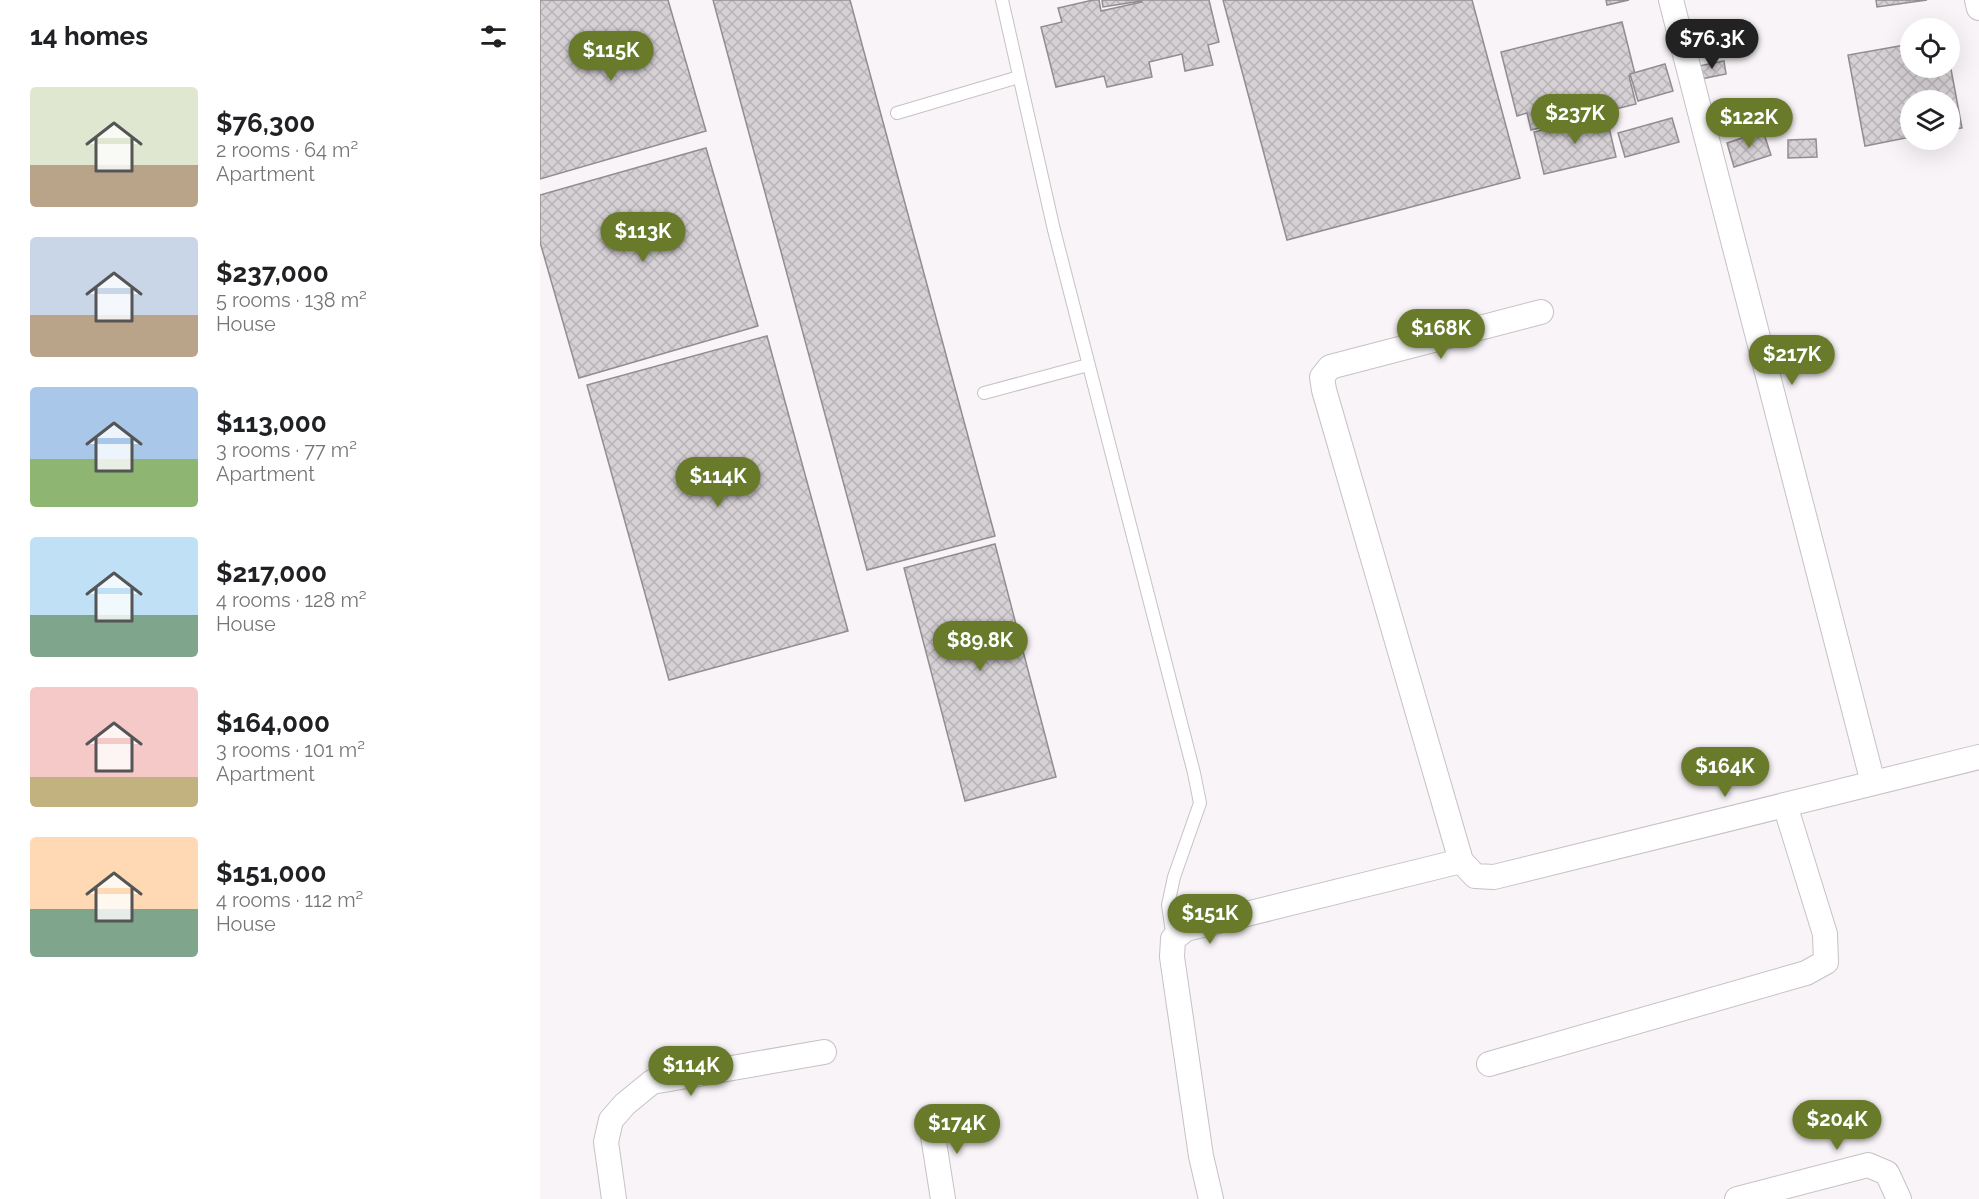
<!DOCTYPE html>
<html lang="en">
<head>
<meta charset="utf-8">
<style>
  body { margin:0; font-family:Raleway,sans-serif; background:#f2f2f2; color:#202124; height:100vh; display:flex; flex-direction:column; font-size:22px; white-space:nowrap }
  * { box-sizing:border-box; margin:0 }
  p { font-size:20px; color:#757577 }
  .icon { flex:none; width:33px; height:33px; fill:none; stroke:currentColor; stroke-width:2; stroke-linecap:round; stroke-linejoin:round }
  .map { position:relative; flex:1; overflow:hidden }
  .sheet { display:flex; flex-direction:column; background:#fff; width:540px }
  .sheet>* { flex:none }
  .buttons { position:absolute; left:1360px; top:18px; display:grid; gap:12px }
  .buttons a { display:grid; place-items:center; width:60px; height:60px; border-radius:50%; background:#fff; box-shadow:0 6px 24px #0002; font-size:30px }
  .price { position:absolute; translate:-50% -51px; padding:0 14px; border-radius:21px; background:#697b2b; color:#fff; font-size:20px; line-height:39px; filter:drop-shadow(0 2px 3px #0008) }
  .price::after { content:''; position:absolute; left:50%; top:36px; width:18px; height:14px; margin-left:-9px; background:inherit; clip-path:polygon(0 0,100% 0,50% 100%) }
  .price.active { background:#222; color:#fff }
  ul { padding:0; list-style:none }
  li { display:flex; align-items:center; gap:18px; height:150px; padding:0 30px }
  li span { display:grid; place-items:center; flex:none; width:168px; height:120px; border-radius:6px; color:#555 }
  li>.icon { margin-inline-start:auto }
  span .icon { width:72px; height:72px; fill:#fffc; stroke-width:1 }
  li b { font-size:26px }
  h2 { display:flex; justify-content:space-between; align-items:center; height:72px; padding:0 30px; font-size:26px }
  main { display:flex; flex:1; min-height:0 }
  .map>svg:first-child { display:block }
  .building { fill:url(#building-cross-hatch); stroke:#918d90; stroke-width:1.5 }
  .lines { fill:none; stroke-linecap:round; stroke-linejoin:round }
  .service-casing { stroke:#c6c1c5; stroke-width:14 }
  .minor-casing { stroke:#c6c1c5; stroke-width:26 }
  .service { stroke:#fff; stroke-width:12 }
  .minor { stroke:#fff; stroke-width:24 }
</style>
</head>
<body>
<main>
<section class="sheet">
<h2>14 homes<svg class="icon" aria-label="filters" viewBox="0 0 24 24"><path d="M4 7h16M4 17h16"/><circle cx="9" cy="7" r="2"/><circle cx="15" cy="17" r="2"/></svg></h2>
<ul>
<li><span style="background:linear-gradient(#dfe7d0 65%,#b9a48a 0)"><svg class="icon" aria-label="home" viewBox="0 0 24 24"><path d="M3 11l9-7 9 7M6 9v11h12V9"/></svg></span><div><b>$76,300</b><p>2 rooms · 64 m²</p><p>Apartment</p></div></li>
<li><span style="background:linear-gradient(#c9d6e8 65%,#b9a48a 0)"><svg class="icon" aria-label="home" viewBox="0 0 24 24"><path d="M3 11l9-7 9 7M6 9v11h12V9"/></svg></span><div><b>$237,000</b><p>5 rooms · 138 m²</p><p>House</p></div></li>
<li><span style="background:linear-gradient(#a9c7e8 60%,#8fb573 0)"><svg class="icon" aria-label="home" viewBox="0 0 24 24"><path d="M3 11l9-7 9 7M6 9v11h12V9"/></svg></span><div><b>$113,000</b><p>3 rooms · 77 m²</p><p>Apartment</p></div></li>
<li><span style="background:linear-gradient(#bfe0f5 65%,#7fa58c 0)"><svg class="icon" aria-label="home" viewBox="0 0 24 24"><path d="M3 11l9-7 9 7M6 9v11h12V9"/></svg></span><div><b>$217,000</b><p>4 rooms · 128 m²</p><p>House</p></div></li>
<li><span style="background:linear-gradient(#f6c9c9 75%,#c2b280 0)"><svg class="icon" aria-label="home" viewBox="0 0 24 24"><path d="M3 11l9-7 9 7M6 9v11h12V9"/></svg></span><div><b>$164,000</b><p>3 rooms · 101 m²</p><p>Apartment</p></div></li>
<li><span style="background:linear-gradient(#ffd9b3 60%,#7fa58c 0)"><svg class="icon" aria-label="home" viewBox="0 0 24 24"><path d="M3 11l9-7 9 7M6 9v11h12V9"/></svg></span><div><b>$151,000</b><p>4 rooms · 112 m²</p><p>House</p></div></li>
</ul>
</section>
<div class="map">
<svg width="1439" height="1199" viewBox="0 0 1439 1199">
  <defs>
    <pattern id="building-cross-hatch" width="8" height="8" patternUnits="userSpaceOnUse" patternTransform="scale(1.5)"><rect width="8" height="8" fill="#d6d1d5"/><path d="M0 0l8 8M0 8l8-8" fill="none" stroke="#b8b3b7"/></pattern>
  </defs>
  <rect width="100%" height="100%" fill="#f9f4f8"/>
  <g class="building">
    <polygon points="0,0 128,0 166,131 0,179"/>
    <polygon points="173,0 310,0 455,536 327,570"/>
    <polygon points="553,0 559,0 561,11 602,2 602,0 669,0 679,42 668,45 673,65 645,71 642,54 609,62 612,77 567,87 564,76 516,87 501,27 522,22 518,8"/>
    <polygon points="562,0 601,0 601,1 563,7"/>
    <polygon points="683,0 932,0 980,178 747,240"/>
    <polygon points="1066,0 1089,0 1067,5"/>
    <polygon points="1336,0 1387,0 1337,7"/>
    <polygon points="1082,22 1095,74 1089,76 1096,104 991,130 987,113 977,116 961,52"/>
    <polygon points="1371,44 1371,68 1410,68 1410,64 1422,128 1410,130 1410,100 1371,100 1371,137 1325,146 1308,55"/>
    <polygon points="1184,61 1186,74 1161,79 1159,66"/>
    <polygon points="1125,64 1133,91 1098,101 1090,74"/>
    <polygon points="1066,115 1076,157 1004,174 994,132"/>
    <polygon points="1132,118 1139,142 1085,157 1078,133"/>
    <polygon points="1223,131 1231,155 1194,167 1187,143"/>
    <polygon points="1276,139 1277,157 1248,158 1248,140"/>
    <polygon points="166,148 218,326 39,378 0,242 0,195"/>
    <polygon points="227,336 308,631 129,680 47,385"/>
    <polygon points="455,544 516,777 425,801 364,568"/>
  </g>
  <g class="lines">
    <g class="service-casing">
      <g id="service">
        <polyline points="462,0 514,230 654,773 660,803 634,877 628,905 633,939"/>
        <polyline points="357,113 479,77"/>
        <polyline points="444,393 548,365"/>
      </g>
    </g>
    <g class="minor-casing">
      <g id="minor">
        <polyline points="1131,0 1333,783"/>
        <polyline points="1437,0 1439,8"/>
        <polyline points="1001,312 790,367 782,377 784,390 921,861 935,876 954,877 1439,757"/>
        <polyline points="949,1064 1266,973 1286,962 1285,934 1245,805"/>
        <polyline points="390,1117 403,1199"/>
        <polyline points="74,1199 66,1142 71,1120 85,1104 112,1082 284,1052"/>
        <polyline points="671,1199 661,1156 632,957 633,939 646,929 921,861"/>
        <polyline points="1197,1199 1328,1165 1347,1173 1359,1199"/>
      </g>
    </g>
    <use href="#service" class="service"/>
    <use href="#minor" class="minor"/>
  </g>
</svg>
<div class="buttons">
<a><svg class="icon" aria-label="locate" viewBox="0 0 24 24"><circle cx="12" cy="12" r="6"/><path d="M12 2v4M12 18v4M2 12h4M18 12h4"/></svg></a>
<a><svg class="icon" aria-label="layers" viewBox="0 0 24 24"><path d="M12 4l9 5-9 5-9-5zM3 14l9 5 9-5"/></svg></a>
</div>
<b class="price active" style="left:1172px;top:70px">$76.3K</b>
<b class="price" style="left:71px;top:82px">$115K</b>
<b class="price" style="left:1035px;top:145px">$237K</b>
<b class="price" style="left:1209px;top:149px">$122K</b>
<b class="price" style="left:103px;top:263px">$113K</b>
<b class="price" style="left:901px;top:360px">$168K</b>
<b class="price" style="left:1252px;top:386px">$217K</b>
<b class="price" style="left:178px;top:508px">$114K</b>
<b class="price" style="left:440px;top:672px">$89.8K</b>
<b class="price" style="left:1185px;top:798px">$164K</b>
<b class="price" style="left:670px;top:945px">$151K</b>
<b class="price" style="left:151px;top:1097px">$114K</b>
<b class="price" style="left:1297px;top:1151px">$204K</b>
<b class="price" style="left:417px;top:1155px">$174K</b>
</div>
</main>
</body>
</html>
